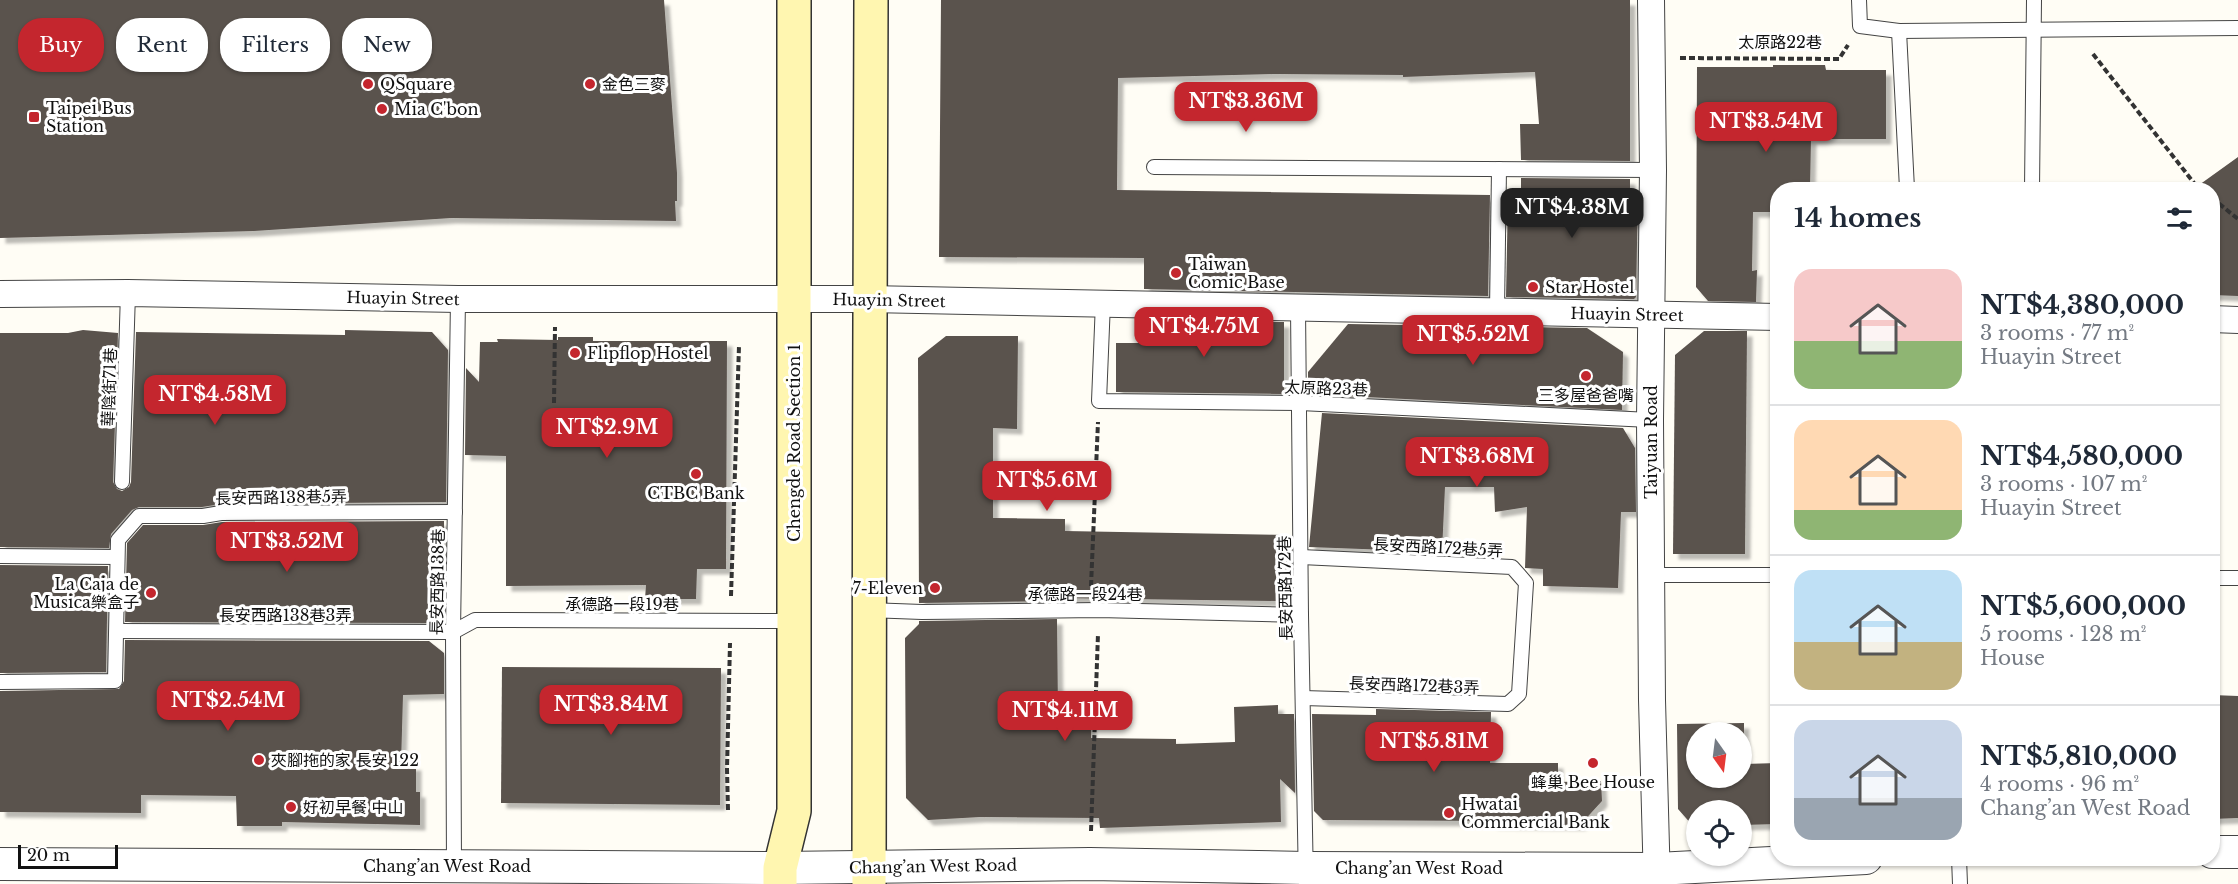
<!DOCTYPE html>
<html lang="en">
<head>
<meta charset="utf-8">
<style>
  body { margin:0; font-family:"Libre Baskerville","Noto Sans TC",serif; background:#f2f2f3; color:#1f2937; height:100vh; display:flex; flex-direction:column; font-size:22px; white-space:nowrap }
  * { box-sizing:border-box; margin:0 }
  p { font-size:20px; color:#747a83 }
  .icon { flex:none; width:33px; height:33px; fill:none; stroke:currentColor; stroke-width:2; stroke-linecap:round; stroke-linejoin:round }
  .map { position:relative; flex:1; overflow:hidden }
  .details { position:absolute; left:1770px; top:182px; width:450px; height:684px; display:flex; flex-direction:column; background:#fff; border-radius:24px; box-shadow:0 2px 4px #0004 }
  .details>* { flex:none }
  .hud { position:absolute; left:18px; top:18px; width:570px; height:54px; display:flex; gap:12px }
  .needle { width:39px; rotate:166deg }
  .fabs { position:absolute; left:1686px; top:722px; display:grid; gap:12px }
  .fabs a { display:grid; place-items:center; width:66px; height:66px; border-radius:50%; background:#fff; box-shadow:0 2px 4px #0004; font-size:30px }
  .scale { position:absolute; left:18px; bottom:15px; width:100px; box-sizing:border-box; padding-left:6px; border:3px solid #111; border-top:0; font-size:16px; line-height:21px; white-space:nowrap; color:#111; -webkit-text-stroke:4px #fff; paint-order:stroke }
  .price { position:absolute; translate:-50% -51px; padding:0 14px; border-radius:12px; background:#c4262e; color:#fff; font-size:20px; line-height:39px; filter:drop-shadow(0 2px 3px #0008) }
  .price::after { content:''; position:absolute; left:50%; top:36px; width:18px; height:14px; margin-left:-9px; background:inherit; clip-path:polygon(0 0,100% 0,50% 100%) }
  .price.selected { background:#222; color:#fff }
  ul { padding:0; list-style:none }
  li { display:flex; align-items:center; gap:18px; height:150px; padding:0 24px }
  li+li { border-top:2px solid #e0e1e3 }
  li span { display:grid; place-items:center; flex:none; width:168px; height:120px; border-radius:18px; color:#555 }
  li>.icon { margin-inline-start:auto }
  span .icon { width:72px; height:72px; fill:#fffc; stroke-width:1 }
  li b { font-size:26px }
  h2 { display:flex; justify-content:space-between; align-items:center; height:72px; padding:0 24px; font-size:26px }
  .chip { padding:0 21px; border-radius:24px; background:#fff; box-shadow:0 2px 4px #0004; font-size:21px; line-height:54px }
  .chip.selected { background:#c4262e; color:#fff }
  .map>svg:first-child { display:block }
  .building { fill:#5a524d; fill-rule:evenodd; filter:url(#shadow) }
  .lines { fill:none; stroke-linecap:round; stroke-linejoin:round }
  .service-casing { stroke:#444; stroke-width:16 }
  .minor-casing { stroke:#444; stroke-width:28 }
  .tertiary-casing { stroke:#444; stroke-width:34 }
  .secondary-casing { stroke:#333; stroke-width:36 }
  .path { stroke:#333; stroke-width:4; stroke-dasharray:6 3; stroke-linecap:butt }
  .service { stroke:#fff; stroke-width:14 }
  .minor { stroke:#fff; stroke-width:26 }
  .tertiary { stroke:#fff; stroke-width:32 }
  .secondary { stroke:#fff6b0; stroke-width:33 }
  .poi-dot { fill:#c4262e; stroke:#fff; stroke-width:2 }
  .labels { text-anchor:middle; stroke-width:6; stroke-linejoin:round; paint-order:stroke }
  .street-label { font-size:16px; fill:#111; stroke:#fff }
  .poi-label { font-size:16px; fill:#111; stroke:#fff; text-anchor:start }
</style>
</head>
<body>
<div class="map">
<svg width="2238" height="884" viewBox="0 0 2238 884">
  <defs>
    <filter id="shadow"><feDropShadow dx="5.5" dy="5.5" stdDeviation="1.5" flood-color="#0004"/></filter>
  </defs>
  <rect width="100%" height="100%" fill="#fffdf5"/>
  <g class="building">
    <polygon points="0,0 664,0 677,173 677,201 675,201 676,221 451,218 254,231 0,238"/>
    <polygon points="941,0 1630,0 1630,161 1521,160 1520,124 1539,124 1535,72 1403,77 1403,75 1275,74 1118,78 1117,190 1490,195 1488,296 1144,289 1144,258 939,257"/>
    <polygon points="1773,65 1825,65 1826,70 1886,70 1886,139 1811,139 1810,189 1778,189 1778,212 1753,212 1752,271 1757,270 1756,302 1708,301 1696,287 1697,67 1773,67"/>
    <polygon points="2238,157 2238,296 2212,295 2212,189 2202,189 2199,185"/>
    <polygon points="1521,178 1630,179 1630,191 1638,192 1636,297 1634,299 1506,297 1508,195 1509,191 1521,191"/>
    <polygon points="1143,319 1284,322 1284,394 1116,392 1116,343 1143,343"/>
    <polygon points="1348,324 1587,328 1623,352 1622,410 1308,394 1308,372"/>
    <polygon points="83,330 118,333 113,482 117,489 122,491 129,487 131,482 136,332 345,335 345,330 432,332 448,350 446,502 221,504 202,507 139,507 132,510 111,534 109,548 0,547 0,333 68,333"/>
    <polygon points="1704,331 1747,331 1745,554 1673,554 1675,355"/>
    <polygon points="946,336 1018,336 1017,429 993,428 993,518 1065,519 1065,531 1291,535 1292,587 1281,601 1057,598 1057,601 919,603 918,358"/>
    <polygon points="558,337 593,337 593,341 727,341 726,569 697,569 696,599 645,599 646,585 506,586 506,456 465,455 466,368 479,382 480,342 498,342 497,339 558,340"/>
    <polygon points="1322,413 1623,428 1635,448 1636,512 1621,512 1618,588 1543,586 1543,569 1525,568 1527,507 1495,512 1494,487 1445,487 1442,552 1309,547"/>
    <polygon points="444,521 444,615 435,623 125,622 127,543 143,525 203,525 222,522"/>
    <polygon points="0,565 108,566 106,672 0,673"/>
    <polygon points="1057,619 1058,711 1091,711 1091,738 1176,739 1176,744 1235,742 1234,707 1278,705 1278,714 1294,714 1295,793 1280,779 1281,822 1100,828 1099,818 980,817 928,820 906,798 905,638 919,624 919,621"/>
    <polygon points="125,640 429,641 444,653 444,694 403,695 401,765 416,765 416,792 420,792 420,825 282,822 282,826 237,826 236,796 141,795 141,813 0,812 0,691 119,689 124,681"/>
    <polygon points="502,667 721,668 720,805 501,803"/>
    <polygon points="2212,695 2238,696 2238,818 2212,819"/>
    <polygon points="1376,709 1491,712 1490,763 1558,763 1558,782 1601,781 1602,801 1580,825 1492,824 1492,821 1323,820 1314,811 1312,714 1376,715"/>
    <path d="M1744 723V764L1778 763V824L1742 825V810H1696V826H1693L1678 809 1677 724ZM1696 732H1742V777H1696Z"/>
  </g>
  <g class="lines">
    <g class="service-casing">
      <g id="service">
        <polyline points="1859,0 1860,26 1899,31 2238,28"/>
        <polyline points="1899,31 1907,189"/>
        <polyline points="1154,167 1653,170"/>
        <polyline points="2032,189 2034,0"/>
        <polyline points="1103,302 1099,401 1300,403 1650,420"/>
        <polyline points="1298,308 1301,615 1306,884"/>
        <polyline points="1497,311 1499,169"/>
        <polyline points="122,482 128,293"/>
        <polyline points="0,556 117,557"/>
        <polyline points="1301,557 1512,567 1526,583 1519,694 1508,704 1303,698"/>
        <polyline points="1651,575 1778,575"/>
        <polyline points="2212,578 2238,578"/>
        <polyline points="868,610 922,612 1099,610 1301,615"/>
        <polyline points="117,631 453,632 475,620 794,621"/>
        <polyline points="0,682 115,681 118,540 139,516 203,516 221,513 455,512"/>
        <polyline points="1959,858 1960,884"/>
        <polyline points="454,866 453,632 458,299"/>
      </g>
    </g>
    <g class="minor-casing">
      <g id="minor">
        <polyline points="1651,0 1653,170 1650,420 1652,700 1657,884"/>
        <polyline points="0,294 128,293 458,299 868,299 1778,317"/>
        <polyline points="2212,319 2238,320"/>
      </g>
    </g>
    <g class="tertiary-casing">
      <g id="tertiary">
        <polyline points="2212,852 2238,852"/>
        <polyline points="0,864 780,868 1090,864 1306,868 1657,869 1866,858"/>
      </g>
    </g>
    <g class="secondary-casing">
      <g id="secondary">
        <polyline points="780,884 780,868 794,811 794,0"/>
        <path d="M869 884C868 589 871 295 871 0"/>
      </g>
    </g>
    <g class="path">
      <polyline points="2093,54 2194,183 2202,189"/>
      <polyline points="1680,58 1839,59 1848,45"/>
      <polyline points="2192,189 2194,183"/>
      <polyline points="2212,198 2238,219"/>
      <polyline points="554,403 555,327"/>
      <polyline points="1091,586 1098,422"/>
      <polyline points="731,596 739,346"/>
      <polyline points="728,810 727,769 730,643"/>
      <polyline points="1091,831 1098,634"/>
    </g>
    <use href="#service" class="service"/>
    <use href="#minor" class="minor"/>
    <use href="#tertiary" class="tertiary"/>
    <use href="#secondary" class="secondary"/>
  </g>
  <g class="poi-dot">
    <circle cx="368" cy="84" r="6"/>
    <circle cx="590" cy="84" r="6"/>
    <circle cx="382" cy="109" r="6"/>
    <rect x="28" y="111" width="12" height="12" rx="3"/>
    <circle cx="1176" cy="273" r="6"/>
    <circle cx="1533" cy="287" r="6"/>
    <circle cx="575" cy="353" r="6"/>
    <circle cx="1586" cy="376" r="6"/>
    <circle cx="696" cy="474" r="6"/>
    <circle cx="935" cy="588" r="6"/>
    <circle cx="151" cy="593" r="6"/>
    <circle cx="259" cy="760" r="6"/>
    <circle cx="1593" cy="763" r="6"/>
    <circle cx="291" cy="807" r="6"/>
    <circle cx="1449" cy="813" r="6"/>
  </g>
  <g class="labels">
    <g class="street-label">
      <text x="1780" y="48">太原路22巷</text>
      <text transform="translate(403 298) rotate(1)" y="6">Huayin Street</text>
      <text transform="translate(889 300) rotate(1)" y="6">Huayin Street</text>
      <text transform="translate(1627 314) rotate(1)" y="6">Huayin Street</text>
      <text transform="translate(109 387) rotate(-88)" y="6">華陰街71巷</text>
      <text transform="translate(1326 388) rotate(2)" y="6">太原路23巷</text>
      <text transform="translate(1651 442) rotate(-90)" y="6">Taiyuan Road</text>
      <text transform="translate(794 443) rotate(-90)" y="6">Chengde Road Section 1</text>
      <text transform="translate(281 497) rotate(-1)" y="6">長安西路138巷5弄</text>
      <text transform="translate(1438 547) rotate(3)" y="6">長安西路172巷5弄</text>
      <text transform="translate(437 582) rotate(-89)" y="6">長安西路138巷</text>
      <text transform="translate(1285 588) rotate(-91)" y="6">長安西路172巷</text>
      <text x="1085" y="600">承德路一段24巷</text>
      <text x="622" y="610">承德路一段19巷</text>
      <text x="285" y="621">長安西路138巷3弄</text>
      <text transform="translate(1414 685) rotate(2)" y="6">長安西路172巷3弄</text>
      <text x="447" y="872">Chang’an West Road</text>
      <text transform="translate(933 866) rotate(-1)" y="6">Chang’an West Road</text>
      <text x="1419" y="874">Chang’an West Road</text>
    </g>
    <g class="poi-label">
      <text x="380" y="90">QSquare</text>
      <text x="602" y="90">金色三麥</text>
      <text x="46" y="114">Taipei Bus<tspan x="46" dy="18">Station</tspan></text>
      <text x="394" y="115">Mia C'bon</text>
      <text x="1188" y="270">Taiwan<tspan x="1188" dy="18">Comic Base</tspan></text>
      <text x="1545" y="293">Star Hostel</text>
      <text x="587" y="359">Flipflop Hostel</text>
      <text x="1586" y="401" text-anchor="middle">三多屋爸爸嘴</text>
      <text x="696" y="499" text-anchor="middle">CTBC Bank</text>
      <text x="139" y="590" text-anchor="end">La Caja de<tspan x="139" dy="18">Musica樂盒子</tspan></text>
      <text x="923" y="594" text-anchor="end">7-Eleven</text>
      <text x="271" y="766">夾腳拖的家 長安 122</text>
      <text x="1593" y="788" text-anchor="middle">蜂巢 Bee House</text>
      <text x="1461" y="810">Hwatai<tspan x="1461" dy="18">Commercial Bank</tspan></text>
      <text x="303" y="813">好初早餐 中山</text>
    </g>
  </g>
</svg>
<div class="fabs">
<a><svg class="needle" viewBox="-14 -14 28 28"><path d="M0-13l5 13h-10z" fill="#e53935"/><path d="M0 13l5-13h-10z" fill="#747a83"/></svg></a>
<a><svg class="icon" aria-label="locate" viewBox="0 0 24 24"><circle cx="12" cy="12" r="6"/><path d="M12 2v4M12 18v4M2 12h4M18 12h4"/></svg></a>
</div>
<div class="scale">20 m</div>
<b class="price" style="left:1246px;top:133px">NT$3.36M</b>
<b class="price" style="left:1766px;top:153px">NT$3.54M</b>
<b class="price selected" style="left:1572px;top:239px">NT$4.38M</b>
<b class="price" style="left:1204px;top:358px">NT$4.75M</b>
<b class="price" style="left:1473px;top:366px">NT$5.52M</b>
<b class="price" style="left:215px;top:426px">NT$4.58M</b>
<b class="price" style="left:607px;top:459px">NT$2.9M</b>
<b class="price" style="left:1477px;top:488px">NT$3.68M</b>
<b class="price" style="left:1047px;top:512px">NT$5.6M</b>
<b class="price" style="left:287px;top:573px">NT$3.52M</b>
<b class="price" style="left:228px;top:732px">NT$2.54M</b>
<b class="price" style="left:611px;top:736px">NT$3.84M</b>
<b class="price" style="left:1065px;top:742px">NT$4.11M</b>
<b class="price" style="left:1434px;top:773px">NT$5.81M</b>
<div class="hud">
<a class="chip selected">Buy</a>
<a class="chip">Rent</a>
<a class="chip">Filters</a>
<a class="chip">New</a>
</div>
<section class="details">
<h2>14 homes<svg class="icon" aria-label="filters" viewBox="0 0 24 24"><path d="M4 7h16M4 17h16"/><circle cx="9" cy="7" r="2"/><circle cx="15" cy="17" r="2"/></svg></h2>
<ul>
<li><span style="background:linear-gradient(#f6c9c9 60%,#8fb573 0)"><svg class="icon" aria-label="home" viewBox="0 0 24 24"><path d="M3 11l9-7 9 7M6 9v11h12V9"/></svg></span><div><b>NT$4,380,000</b><p>3 rooms · 77 m²</p><p>Huayin Street</p></div></li>
<li><span style="background:linear-gradient(#ffd9b3 75%,#8fb573 0)"><svg class="icon" aria-label="home" viewBox="0 0 24 24"><path d="M3 11l9-7 9 7M6 9v11h12V9"/></svg></span><div><b>NT$4,580,000</b><p>3 rooms · 107 m²</p><p>Huayin Street</p></div></li>
<li><span style="background:linear-gradient(#bfe0f5 60%,#c2b280 0)"><svg class="icon" aria-label="home" viewBox="0 0 24 24"><path d="M3 11l9-7 9 7M6 9v11h12V9"/></svg></span><div><b>NT$5,600,000</b><p>5 rooms · 128 m²</p><p>House</p></div></li>
<li><span style="background:linear-gradient(#c9d6e8 65%,#9aa5b1 0)"><svg class="icon" aria-label="home" viewBox="0 0 24 24"><path d="M3 11l9-7 9 7M6 9v11h12V9"/></svg></span><div><b>NT$5,810,000</b><p>4 rooms · 96 m²</p><p>Chang’an West Road</p></div></li>
</ul>
</section>
</div>
</body>
</html>
